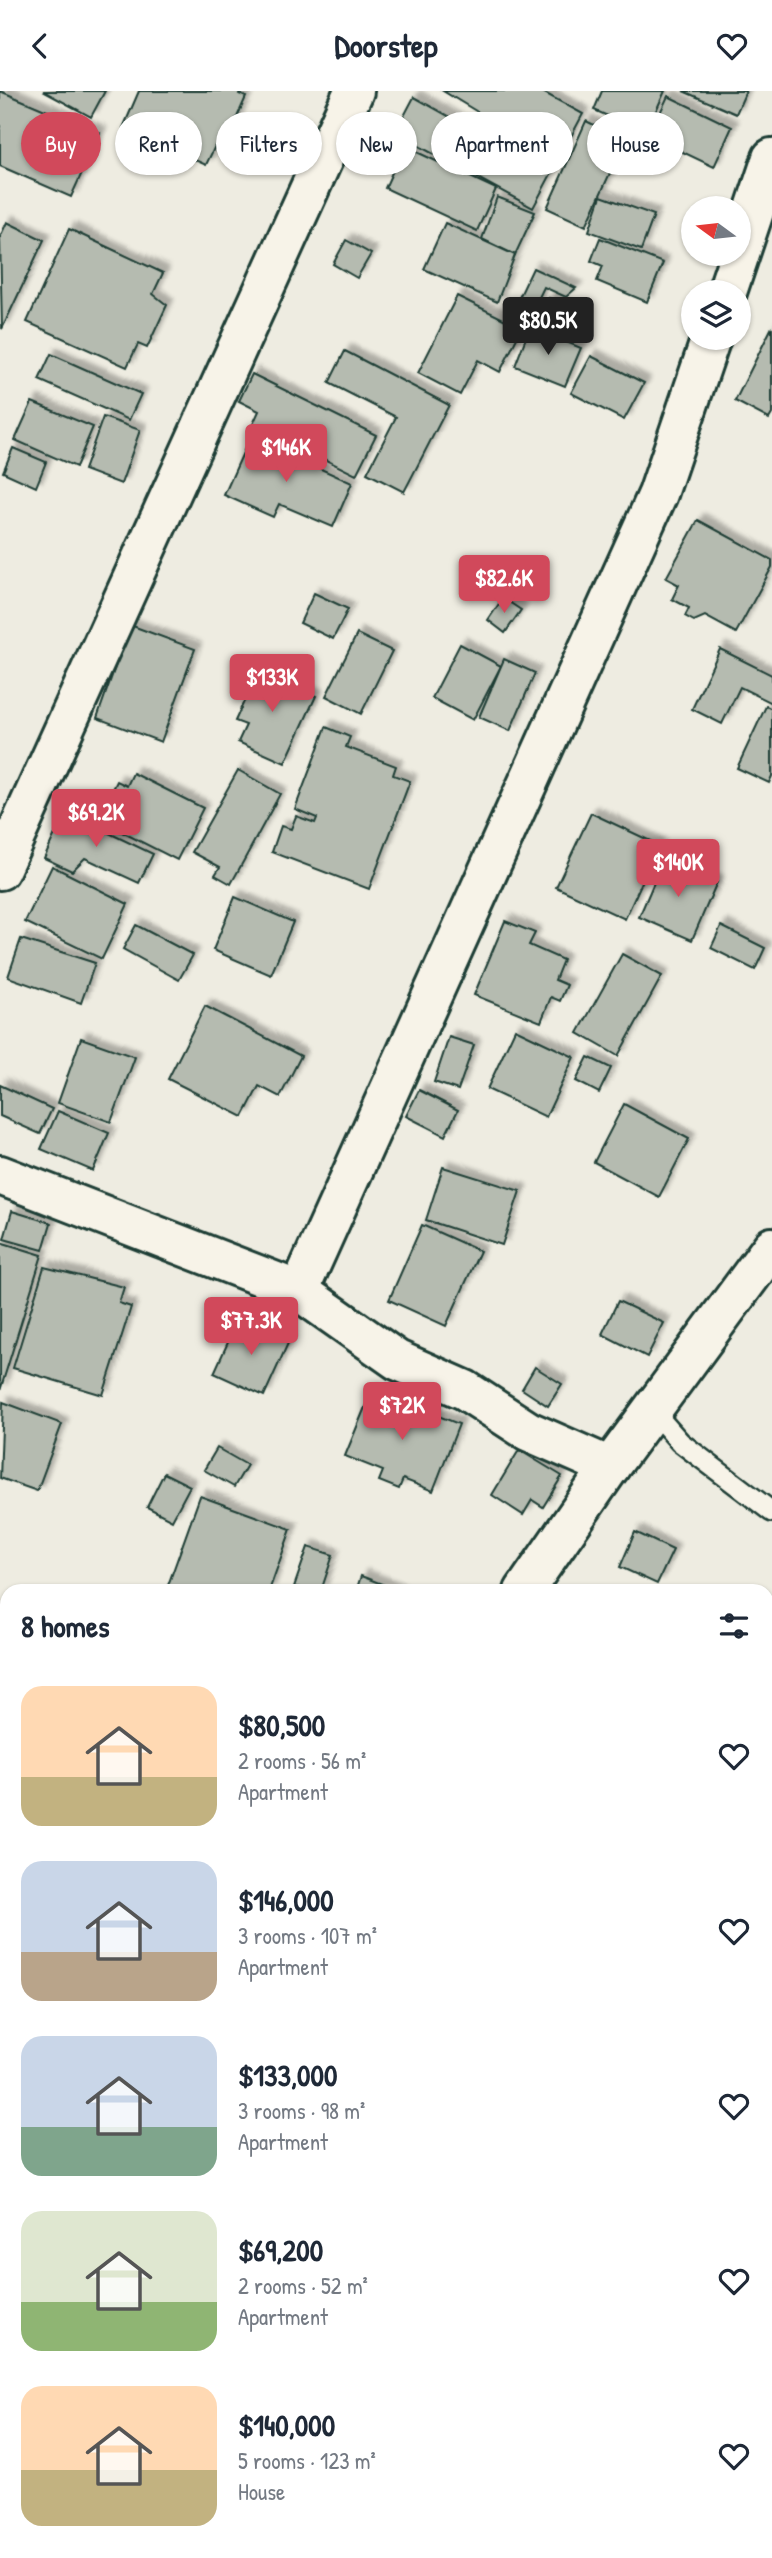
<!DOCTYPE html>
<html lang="en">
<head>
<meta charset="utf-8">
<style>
  body { margin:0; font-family:"Patrick Hand",sans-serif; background:#f2f2f3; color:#1f2937; height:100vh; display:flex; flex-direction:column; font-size:26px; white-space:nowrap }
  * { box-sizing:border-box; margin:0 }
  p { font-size:23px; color:#747a83 }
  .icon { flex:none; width:38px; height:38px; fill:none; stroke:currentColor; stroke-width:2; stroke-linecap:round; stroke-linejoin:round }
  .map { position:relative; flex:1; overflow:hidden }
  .panel { position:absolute; left:0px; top:1493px; width:774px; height:975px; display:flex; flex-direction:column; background:#fff; border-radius:21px 21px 0 0; box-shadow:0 2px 5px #0004 }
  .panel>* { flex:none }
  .banner { position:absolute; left:21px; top:21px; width:732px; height:63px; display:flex; gap:14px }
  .needle { width:46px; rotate:285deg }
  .buttons { position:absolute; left:681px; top:105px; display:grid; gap:14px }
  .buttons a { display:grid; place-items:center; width:70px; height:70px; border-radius:50%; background:#fff; box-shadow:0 2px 5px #0004; font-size:35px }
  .price { position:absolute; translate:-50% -60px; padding:0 16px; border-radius:7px; background:#d1495b; color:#fff; font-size:23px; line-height:46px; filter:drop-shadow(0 2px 4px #0008) }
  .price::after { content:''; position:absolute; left:50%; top:42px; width:21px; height:16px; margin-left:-10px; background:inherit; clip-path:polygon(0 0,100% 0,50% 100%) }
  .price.active { background:#222; color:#fff }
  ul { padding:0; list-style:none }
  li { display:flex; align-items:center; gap:21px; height:175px; padding:0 21px }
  li span { display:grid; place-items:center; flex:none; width:196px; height:140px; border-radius:21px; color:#555 }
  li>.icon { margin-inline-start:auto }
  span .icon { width:84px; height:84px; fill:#fffc; stroke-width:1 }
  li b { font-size:30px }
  h2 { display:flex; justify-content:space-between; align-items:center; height:84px; padding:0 21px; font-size:30px }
  .chip { padding:0 24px; border-radius:32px; background:#fff; box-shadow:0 2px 5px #0004; font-size:24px; line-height:63px }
  .chip.active { background:#d1495b; color:#fff }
  header { display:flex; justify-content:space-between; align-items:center; height:91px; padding:0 21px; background:#fff; font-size:32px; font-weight:800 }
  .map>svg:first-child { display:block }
  .building { fill:#b5bbb0; stroke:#1f3d34; stroke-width:2; filter:url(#shadow) }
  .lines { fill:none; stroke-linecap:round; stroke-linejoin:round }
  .service-casing { stroke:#1f3d34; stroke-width:24 }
  .minor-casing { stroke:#1f3d34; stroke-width:44 }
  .tertiary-casing { stroke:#1f3d34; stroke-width:44 }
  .service { stroke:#f7f3e8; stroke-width:19 }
  .minor { stroke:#f7f3e8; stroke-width:38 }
  .tertiary { stroke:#f7f3e8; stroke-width:38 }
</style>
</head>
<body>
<header><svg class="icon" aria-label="back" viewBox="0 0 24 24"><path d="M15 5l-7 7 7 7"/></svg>Doorstep<svg class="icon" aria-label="heart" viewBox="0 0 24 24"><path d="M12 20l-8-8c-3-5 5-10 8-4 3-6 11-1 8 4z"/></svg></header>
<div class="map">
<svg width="772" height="2467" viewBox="0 0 772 2467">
  <defs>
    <filter id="shadow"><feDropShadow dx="6" dy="-6" stdDeviation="2" flood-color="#0004"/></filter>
  </defs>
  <rect width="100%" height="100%" fill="#eeece1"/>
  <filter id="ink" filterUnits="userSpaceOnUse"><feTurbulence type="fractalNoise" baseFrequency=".0143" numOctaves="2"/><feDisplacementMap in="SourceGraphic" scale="14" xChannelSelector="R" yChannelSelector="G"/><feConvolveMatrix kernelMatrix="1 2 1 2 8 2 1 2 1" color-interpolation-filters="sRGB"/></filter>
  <g filter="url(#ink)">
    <g class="building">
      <polygon points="0,0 100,42 71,106 0,75"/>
      <polygon points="43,0 105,0 91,26"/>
      <polygon points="139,0 240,0 239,3 246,6 223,58 215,55 206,74 123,37"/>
      <polygon points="443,0 541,0 583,23 533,117 395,42 414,6 491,49 499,34"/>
      <polygon points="602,0 665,0 646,42 594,19"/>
      <polygon points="683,0 746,0 736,23"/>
      <polygon points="668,5 732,36 714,76 649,45"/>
      <polygon points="586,30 625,49 586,135 547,117"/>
      <polygon points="404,55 496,98 477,140 385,97"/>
      <polygon points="601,105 654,124 641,159 589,140"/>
      <polygon points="497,106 535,121 515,164 482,148"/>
      <polygon points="7,131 44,149 2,238 0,146"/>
      <polygon points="445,132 515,164 497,211 424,178"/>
      <polygon points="69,138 163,182 153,203 167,214 147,257 138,253 127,276 27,231"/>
      <polygon points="600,147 663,172 647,211 597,190 603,175 591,170"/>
      <polygon points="346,149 371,163 357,187 333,173"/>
      <polygon points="533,177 576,197 566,206 544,196 531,223 515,215"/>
      <polygon points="457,205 522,237 500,281 478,269 460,304 418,282"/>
      <polygon points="549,207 578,222 566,246 537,231"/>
      <polygon points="530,236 581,257 565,295 515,275"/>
      <polygon points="772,236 772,323 769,328 735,310"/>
      <polygon points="345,260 449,314 404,401 367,382 396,326 329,292"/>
      <polygon points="51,263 141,303 129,329 39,289"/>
      <polygon points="591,265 644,292 624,329 571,302"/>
      <polygon points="252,283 376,344 356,384 253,333 259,320 239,310"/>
      <polygon points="32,311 93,336 76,376 15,349"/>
      <polygon points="103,326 140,339 121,393 84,379"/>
      <polygon points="250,346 352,392 333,436 279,413 273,426 224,404"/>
      <polygon points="13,357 46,371 36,396 3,381"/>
      <polygon points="698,429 772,469 772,476 736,542 705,525 694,530 685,525 689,517 672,508 679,494 666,487"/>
      <polygon points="314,502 348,518 333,548 300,532"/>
      <polygon points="503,507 521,519 505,542 488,529"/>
      <polygon points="130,534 195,558 161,651 97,627"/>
      <polygon points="357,543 392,560 361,623 326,605"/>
      <polygon points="460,553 501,575 473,629 432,607"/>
      <polygon points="720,558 772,584 772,612 740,596 722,633 692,618"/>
      <polygon points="504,568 535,582 510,640 479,626"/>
      <polygon points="248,575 316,605 285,672 238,651 246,634 235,630 247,604 237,599"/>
      <polygon points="766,615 772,618 772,685 769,692 737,677"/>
      <polygon points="326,636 350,646 346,656 396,675 393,684 410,690 369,798 272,761 281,735 291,738 296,725 315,732 317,727 295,718"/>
      <polygon points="238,679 280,703 231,793 215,784 220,776 192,761"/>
      <polygon points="133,682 203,717 177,769 98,729 117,690 127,695"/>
      <polygon points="65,721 153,763 139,792 85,767 72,780 44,767"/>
      <polygon points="591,722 659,754 625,828 556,796"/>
      <polygon points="664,768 717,791 692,849 639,826"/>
      <polygon points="52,775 128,813 102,868 25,831"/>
      <polygon points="235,806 293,831 271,884 213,859"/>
      <polygon points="505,830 535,842 529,854 563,869 555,889 567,894 560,910 551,906 541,931 474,904"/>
      <polygon points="136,834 193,864 179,889 123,858"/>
      <polygon points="721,835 765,857 755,879 711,857"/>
      <polygon points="21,848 95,872 81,912 8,886"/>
      <polygon points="622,863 662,885 618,965 578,942"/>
      <polygon points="205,915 301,965 280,1006 259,995 243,1026 168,988"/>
      <polygon points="515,938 574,966 546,1026 487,998"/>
      <polygon points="449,946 474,954 458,999 434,991"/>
      <polygon points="81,947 135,966 111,1031 58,1012"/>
      <polygon points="588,966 611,977 599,1002 576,990"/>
      <polygon points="0,994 52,1018 40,1043 0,1025"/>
      <polygon points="419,999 458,1019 445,1045 406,1025"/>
      <polygon points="624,1013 689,1048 659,1106 594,1071"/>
      <polygon points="58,1020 109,1042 93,1080 41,1058"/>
      <polygon points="443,1076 520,1100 502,1154 426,1129"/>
      <polygon points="12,1120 51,1132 43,1159 4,1148"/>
      <polygon points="422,1134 480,1160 446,1235 389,1209"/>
      <polygon points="0,1151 42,1164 0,1300"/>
      <polygon points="44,1176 124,1196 119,1212 131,1216 103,1304 13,1277"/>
      <polygon points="618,1210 664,1232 647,1266 602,1243"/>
      <polygon points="239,1227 289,1250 264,1305 214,1282"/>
      <polygon points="535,1276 562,1293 548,1315 522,1298"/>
      <polygon points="372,1299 459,1333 433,1400 403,1388 399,1398 379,1390 383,1380 345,1365"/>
      <polygon points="3,1311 62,1333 37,1400 0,1387"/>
      <polygon points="217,1357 247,1374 234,1396 204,1379"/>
      <polygon points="519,1359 562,1385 543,1416 532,1409 523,1424 492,1404"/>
      <polygon points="164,1382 190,1395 172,1429 147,1416"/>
      <polygon points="200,1405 291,1438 269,1500 166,1500"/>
      <polygon points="635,1441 673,1459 657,1493 620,1476"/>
      <polygon points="308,1456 333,1464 321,1500 294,1496"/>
      <polygon points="361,1485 400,1500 356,1500"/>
      <polygon points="0,1807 7,1810 7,1870 0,1866"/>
      <polygon points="766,1845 772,1849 772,1901 766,1898"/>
      <polygon points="0,1877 7,1880 7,1921 0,1918"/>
      <polygon points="0,1988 7,1991 7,2118 0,2114"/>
      <polygon points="7,2128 7,2257 0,2254 0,2144"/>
      <polygon points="766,2141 772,2144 772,2203 766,2200"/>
      <polygon points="771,2275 772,2276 772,2363 766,2360 766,2279"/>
      <polygon points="0,2334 7,2338 7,2414 0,2410"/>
      <polygon points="766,2364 772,2368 772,2435 766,2444"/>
      <polygon points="0,2421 7,2425 9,2460 5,2467 0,2467"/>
      <polygon points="102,2460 242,2460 254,2467 99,2467"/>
      <polygon points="327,2460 366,2460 361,2467 337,2467"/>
      <polygon points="372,2460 413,2460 416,2462 413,2467 368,2467"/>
      <polygon points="449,2460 539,2460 537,2467 460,2467"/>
      <polygon points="597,2460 639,2460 634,2467 607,2467"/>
      <polygon points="655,2460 737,2460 733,2467 651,2467"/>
    </g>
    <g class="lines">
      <g class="service-casing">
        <polyline id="service" points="652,1319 680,1351 772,1421"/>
      </g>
      <g class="minor-casing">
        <g id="minor">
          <polyline points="727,201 772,67"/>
          <polyline points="0,779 354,0"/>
          <polyline points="0,1084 299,1200 397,1269 465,1299 528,1340 610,1376 524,1500"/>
          <polyline points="299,1200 658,403 711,247"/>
          <polyline points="610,1376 772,1156"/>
          <polyline points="0,1726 7,1713"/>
          <polyline points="766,2024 772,2013"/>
          <polyline points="66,2467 70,2460"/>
          <polyline points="554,2467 557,2460"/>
        </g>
      </g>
      <g class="tertiary-casing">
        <g id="tertiary">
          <polyline points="0,1597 7,1599"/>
          <polyline points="766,1756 772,1757"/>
        </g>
      </g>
      <use href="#service" class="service"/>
      <use href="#minor" class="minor"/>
      <use href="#tertiary" class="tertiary"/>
    </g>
  </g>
</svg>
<div class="buttons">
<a><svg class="needle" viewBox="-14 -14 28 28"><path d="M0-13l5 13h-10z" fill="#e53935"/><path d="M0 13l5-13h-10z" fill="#747a83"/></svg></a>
<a><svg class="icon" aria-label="layers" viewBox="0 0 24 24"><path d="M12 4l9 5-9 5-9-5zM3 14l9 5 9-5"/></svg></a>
</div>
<b class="price active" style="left:548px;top:266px">$80.5K</b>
<b class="price" style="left:286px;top:393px">$146K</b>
<b class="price" style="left:504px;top:524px">$82.6K</b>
<b class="price" style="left:272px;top:623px">$133K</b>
<b class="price" style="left:96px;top:758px">$69.2K</b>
<b class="price" style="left:678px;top:808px">$140K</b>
<b class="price" style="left:251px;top:1266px">$77.3K</b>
<b class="price" style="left:402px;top:1351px">$72K</b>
<div class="banner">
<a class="chip active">Buy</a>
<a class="chip">Rent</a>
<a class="chip">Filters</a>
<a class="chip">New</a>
<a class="chip">Apartment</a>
<a class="chip">House</a>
</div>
<section class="panel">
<h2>8 homes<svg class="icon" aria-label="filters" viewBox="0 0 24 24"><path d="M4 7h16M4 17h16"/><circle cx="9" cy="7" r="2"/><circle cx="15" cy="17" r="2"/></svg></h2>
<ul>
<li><span style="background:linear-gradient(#ffd9b3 65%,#c2b280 0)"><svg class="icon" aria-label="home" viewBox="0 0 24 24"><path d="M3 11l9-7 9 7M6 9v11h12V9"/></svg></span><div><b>$80,500</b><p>2 rooms · 56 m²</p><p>Apartment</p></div><svg class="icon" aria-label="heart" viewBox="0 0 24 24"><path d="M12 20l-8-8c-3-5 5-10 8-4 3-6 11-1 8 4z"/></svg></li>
<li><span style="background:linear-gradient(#c9d6e8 65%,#b9a48a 0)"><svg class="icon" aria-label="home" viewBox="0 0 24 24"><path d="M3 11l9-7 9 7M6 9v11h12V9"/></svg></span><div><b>$146,000</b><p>3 rooms · 107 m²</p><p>Apartment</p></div><svg class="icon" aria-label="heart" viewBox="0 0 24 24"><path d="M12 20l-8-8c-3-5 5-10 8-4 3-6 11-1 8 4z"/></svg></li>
<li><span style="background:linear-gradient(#c9d6e8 65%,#7fa58c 0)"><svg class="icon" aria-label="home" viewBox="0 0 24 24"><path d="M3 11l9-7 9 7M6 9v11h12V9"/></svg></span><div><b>$133,000</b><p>3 rooms · 98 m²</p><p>Apartment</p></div><svg class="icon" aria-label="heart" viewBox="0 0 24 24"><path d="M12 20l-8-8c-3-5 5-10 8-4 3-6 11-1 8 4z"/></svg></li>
<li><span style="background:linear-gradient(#dfe7d0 65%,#8fb573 0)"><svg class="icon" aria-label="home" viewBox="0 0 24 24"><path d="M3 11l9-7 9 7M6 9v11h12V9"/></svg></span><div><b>$69,200</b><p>2 rooms · 52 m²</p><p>Apartment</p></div><svg class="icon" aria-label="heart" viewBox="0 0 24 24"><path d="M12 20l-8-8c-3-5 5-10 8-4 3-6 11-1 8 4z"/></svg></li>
<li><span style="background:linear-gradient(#ffd9b3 60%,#c2b280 0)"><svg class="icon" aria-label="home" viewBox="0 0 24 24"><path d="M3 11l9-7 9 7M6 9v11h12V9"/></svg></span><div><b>$140,000</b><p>5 rooms · 123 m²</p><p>House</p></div><svg class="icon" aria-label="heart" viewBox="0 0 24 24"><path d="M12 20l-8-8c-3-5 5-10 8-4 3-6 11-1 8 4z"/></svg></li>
</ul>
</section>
</div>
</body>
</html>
